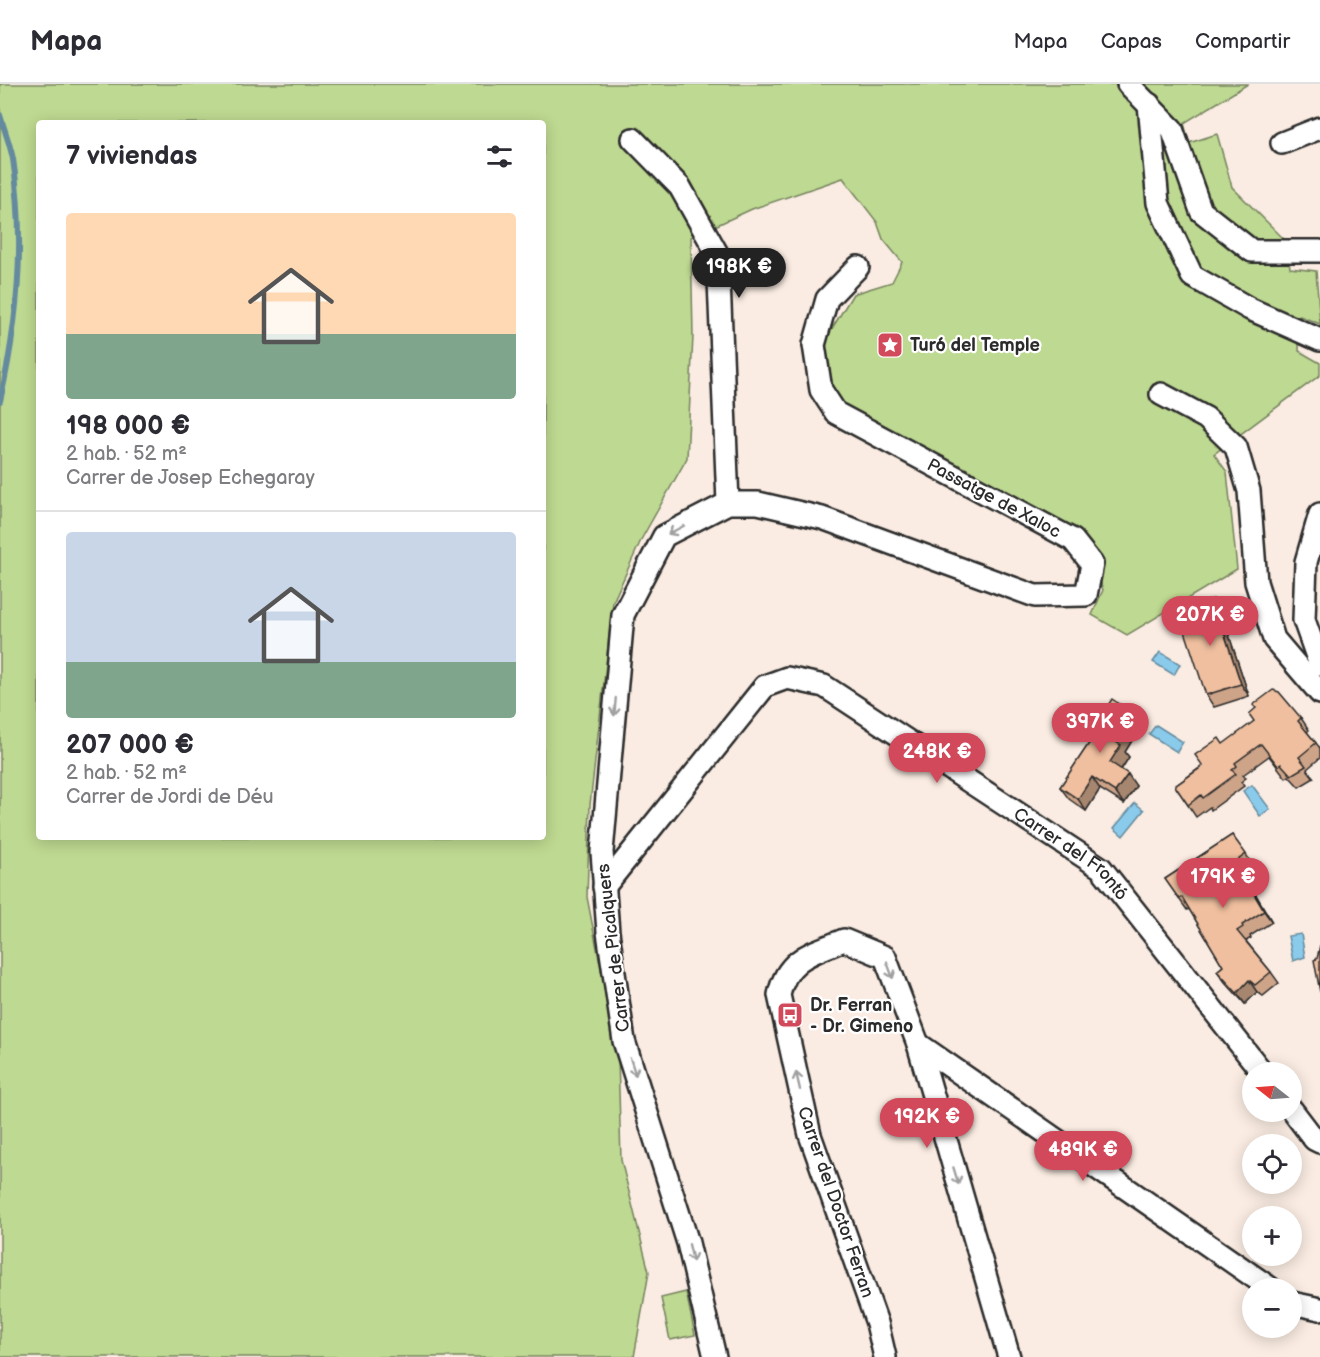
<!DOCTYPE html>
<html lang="es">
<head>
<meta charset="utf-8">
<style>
  body { margin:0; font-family:"Balsamiq Sans",sans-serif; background:#f7f7f7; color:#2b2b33; height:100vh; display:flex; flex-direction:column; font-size:22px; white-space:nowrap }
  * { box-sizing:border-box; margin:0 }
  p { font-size:20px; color:#7c7c81 }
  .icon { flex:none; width:33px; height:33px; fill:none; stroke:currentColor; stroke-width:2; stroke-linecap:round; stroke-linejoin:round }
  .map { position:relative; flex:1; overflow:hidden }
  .details { position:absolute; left:36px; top:36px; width:510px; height:720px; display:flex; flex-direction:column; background:#fff; border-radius:6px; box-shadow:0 3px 15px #0003 }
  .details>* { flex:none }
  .needle { width:39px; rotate:287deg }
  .controls { position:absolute; left:1242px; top:978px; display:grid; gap:12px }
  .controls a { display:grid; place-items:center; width:60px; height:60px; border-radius:50%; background:#fff; box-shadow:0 3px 15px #0003; font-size:30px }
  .price { position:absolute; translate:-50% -51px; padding:0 14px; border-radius:21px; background:#d1495b; color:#fff; font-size:20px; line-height:39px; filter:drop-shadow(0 2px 3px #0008) }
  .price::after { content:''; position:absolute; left:50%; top:36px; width:18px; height:14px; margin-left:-9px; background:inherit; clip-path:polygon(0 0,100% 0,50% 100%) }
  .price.on { background:#222; color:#fff }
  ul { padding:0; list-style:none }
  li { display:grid; align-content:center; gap:12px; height:318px; padding:0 30px }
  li+li { border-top:2px solid #e1e1e2 }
  li span { display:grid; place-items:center; height:186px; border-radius:6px; color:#555 }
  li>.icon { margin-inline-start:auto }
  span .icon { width:108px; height:108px; fill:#fffc; stroke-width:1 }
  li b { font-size:26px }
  h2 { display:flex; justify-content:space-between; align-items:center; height:72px; padding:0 30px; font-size:26px }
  header { display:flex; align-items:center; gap:36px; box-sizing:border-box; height:84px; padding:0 30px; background:#fff; border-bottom:2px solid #e1e1e2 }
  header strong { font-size:28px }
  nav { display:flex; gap:33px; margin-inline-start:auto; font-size:21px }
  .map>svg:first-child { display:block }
  .green { fill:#bed991; stroke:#74825e; stroke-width:1.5; fill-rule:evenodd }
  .water { fill:#8acaeb; stroke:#648a9e; stroke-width:1.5 }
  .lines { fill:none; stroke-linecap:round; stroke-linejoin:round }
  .stream { stroke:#648a9e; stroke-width:6 }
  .minor-casing { stroke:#2b2b2b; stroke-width:26 }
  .minor { stroke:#fff; stroke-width:21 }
  .wall { fill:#cea489; stroke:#2b2b2b; stroke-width:1.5 }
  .shaded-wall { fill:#a7866f; stroke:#2b2b2b; stroke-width:1.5 }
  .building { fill:#efbf9f; stroke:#2b2b2b; stroke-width:1.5 }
  .oneway { stroke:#a0a0a0 }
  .labels { text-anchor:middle; stroke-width:4.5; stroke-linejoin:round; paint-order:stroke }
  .poi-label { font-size:18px; font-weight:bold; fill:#2b2b2b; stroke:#fff; text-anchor:start }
  .street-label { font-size:18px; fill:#2b2b2b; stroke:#fff }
</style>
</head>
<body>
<header>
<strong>Mapa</strong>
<nav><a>Mapa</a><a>Capas</a><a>Compartir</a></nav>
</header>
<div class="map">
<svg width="1320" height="1273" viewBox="0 0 1320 1273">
  <rect width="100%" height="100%" fill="#faece2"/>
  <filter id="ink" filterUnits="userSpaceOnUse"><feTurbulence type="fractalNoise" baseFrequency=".0167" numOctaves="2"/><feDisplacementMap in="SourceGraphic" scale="12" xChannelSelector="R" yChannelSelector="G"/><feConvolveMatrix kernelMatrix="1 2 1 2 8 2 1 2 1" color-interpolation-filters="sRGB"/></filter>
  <g filter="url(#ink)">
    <g class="green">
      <path d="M0 0H1248L1184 39 1189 59 1217 50 1232 103 1287 158 1290 184 1316 187 1320 240 1300 232 1299 267 1320 279V291L1214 370 1227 388 1237 485 1127 551 1092 531 1103 506 1091 468 851 331 832 309 822 261 853 210 892 198 902 178 883 155 877 138 843 94 752 125 691 153 693 252 687 374 642 454 613 518 590 721 587 813 618 973 621 1076 649 1188 634 1273H0ZM39 39H543V753H39Z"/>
      <polygon points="686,1208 695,1251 670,1256 661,1214"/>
    </g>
    <g class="water">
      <polygon points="1160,568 1180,580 1174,591 1153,578"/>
      <polygon points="1156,641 1183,658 1177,668 1149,650"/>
      <polygon points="1252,701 1270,725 1260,732 1243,707"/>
      <polygon points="1135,719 1144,726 1123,752 1114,744"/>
      <polygon points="1301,850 1305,873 1293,877 1288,852"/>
    </g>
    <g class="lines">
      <path class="stream" d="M0 31C4 45 10 60 13 75 25 155 18 239 0 317"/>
      <g class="minor-casing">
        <g id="minor">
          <polyline points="1128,0 1172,45 1201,127 1252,167 1320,167"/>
          <polyline points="1149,20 1158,119 1192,192 1250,225 1320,256"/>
          <polyline points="633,55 680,103 718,171 728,419"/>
          <polyline points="1282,59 1320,44"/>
          <polyline points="1161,310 1206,334 1236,363 1249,407 1256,498 1274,555 1320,609"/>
          <polyline points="1320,430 1306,478 1304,536 1320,581"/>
          <path id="s1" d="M604 803 765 602 787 594 824 602 1101 784 1262 988"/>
          <polyline points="918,960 1270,1204"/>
          <polyline points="1292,1026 1314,1055 1320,1058"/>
          <polyline points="1292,1219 1320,1225"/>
          <polyline points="715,1273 688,1159 624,957 608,848 602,768 623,531 664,452 728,419 758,419 822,434 1035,512 1086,511 1092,480 1073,456 836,329 821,306 814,261 827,215 858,183"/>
          <path d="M885 1273 877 1239 810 1051 779 911C787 873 813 869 844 856L885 873 918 960 1009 1273"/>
        </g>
      </g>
      <use href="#minor" class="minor"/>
    </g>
    <g class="wall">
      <polygon points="1221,527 1249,612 1214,623 1206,611"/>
      <polygon points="1301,634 1309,646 1307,648 1320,664 1320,674 1307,685 1314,694 1299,703 1289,692 1286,694 1269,672 1243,691 1246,694 1241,698 1244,702 1211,726 1210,723 1196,733 1175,702 1202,682 1223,660"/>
      <polygon points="1139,638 1131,651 1133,655 1125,668 1129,673 1121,686 1136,702 1124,720 1100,705 1086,727 1069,715 1060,703 1090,658 1087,654"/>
      <polygon points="1232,751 1254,782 1243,789 1272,838 1250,852 1251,854 1246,857 1271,888 1279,899 1263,912 1257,908 1245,920 1225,898 1217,887 1223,882 1189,825 1187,826 1165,795"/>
    </g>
    <g class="shaded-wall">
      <polygon points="1213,515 1221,527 1249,612 1241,600"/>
      <polygon points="1130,627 1139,638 1131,651 1133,655 1125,668 1129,673 1118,690 1110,678 1121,641"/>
      <polygon points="1128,690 1136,702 1124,720 1115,708"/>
      <polygon points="1092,693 1100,705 1086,727 1078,715"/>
      <polygon points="1235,778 1243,789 1272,838 1264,827"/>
      <polygon points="1249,896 1257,908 1245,920 1237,909"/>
    </g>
    <g class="building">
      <polygon points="1213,515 1241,600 1206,611 1178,526"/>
      <polygon points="1273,606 1279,608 1301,634 1298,637 1316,659 1299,673 1306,682 1291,691 1281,680 1278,682 1261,660 1235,679 1237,682 1232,686 1236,690 1203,714 1201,711 1188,721 1175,702 1203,682 1195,671 1219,654 1223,660 1254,637 1249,630 1256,624 1253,621"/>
      <polygon points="1112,615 1130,627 1121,641 1125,643 1116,658 1121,661 1110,678 1128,690 1115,708 1092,693 1078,715 1060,703 1092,655 1087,654"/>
      <polygon points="1232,751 1246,770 1235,778 1264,827 1242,841 1243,843 1237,847 1271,888 1255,901 1249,896 1237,909 1217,887 1223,882 1182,813 1179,815 1165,795"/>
      <polygon points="1320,861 1320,908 1314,876 1317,875"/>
    </g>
    <defs><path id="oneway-shaft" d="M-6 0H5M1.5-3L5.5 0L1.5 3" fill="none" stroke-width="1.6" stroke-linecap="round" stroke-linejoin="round" transform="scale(1.5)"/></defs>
    <g class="oneway">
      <use href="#oneway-shaft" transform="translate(676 446) rotate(152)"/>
      <use href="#oneway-shaft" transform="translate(615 623) rotate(95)"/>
      <use href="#oneway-shaft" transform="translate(890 886) rotate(70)"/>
      <use href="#oneway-shaft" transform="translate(633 983) rotate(72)"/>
      <use href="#oneway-shaft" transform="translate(798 997) rotate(-103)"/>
      <use href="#oneway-shaft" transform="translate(956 1092) rotate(73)"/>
      <use href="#oneway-shaft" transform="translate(691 1169) rotate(77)"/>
    </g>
  </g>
  <defs>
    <g id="sight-square" transform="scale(1.35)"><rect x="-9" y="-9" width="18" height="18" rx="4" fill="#d1495b" stroke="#fff"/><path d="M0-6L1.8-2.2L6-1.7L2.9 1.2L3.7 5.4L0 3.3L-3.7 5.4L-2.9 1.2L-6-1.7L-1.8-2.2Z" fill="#fff"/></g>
    <g id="bus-square" transform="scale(1.35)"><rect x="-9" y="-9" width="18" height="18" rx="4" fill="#d1495b" stroke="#fff"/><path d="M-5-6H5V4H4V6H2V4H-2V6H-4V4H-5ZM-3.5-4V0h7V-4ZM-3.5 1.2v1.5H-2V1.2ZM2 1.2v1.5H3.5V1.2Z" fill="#fff"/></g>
  </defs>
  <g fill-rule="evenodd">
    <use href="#sight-square" x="890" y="261"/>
    <use href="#bus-square" x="790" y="931"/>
  </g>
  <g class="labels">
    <g class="poi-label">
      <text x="910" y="267">Turó del Temple</text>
      <text x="810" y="927">Dr. Ferran<tspan x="810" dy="21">- Dr. Gimeno</tspan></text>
    </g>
    <g class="street-label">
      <text transform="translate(994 414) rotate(28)" y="6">Passatge de Xaloc</text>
      <text dy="6" stroke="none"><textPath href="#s1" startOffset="618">Carrer del Frontó</textPath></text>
      <text transform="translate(613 864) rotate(-97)" y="6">Carrer de Picalquers</text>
      <text transform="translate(836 1118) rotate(71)" y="6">Carrer del Doctor Ferran</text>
    </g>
  </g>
</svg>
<div class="controls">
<a><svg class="needle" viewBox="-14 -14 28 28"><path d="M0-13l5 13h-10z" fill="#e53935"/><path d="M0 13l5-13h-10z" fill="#7c7c81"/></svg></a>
<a><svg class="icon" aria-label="locate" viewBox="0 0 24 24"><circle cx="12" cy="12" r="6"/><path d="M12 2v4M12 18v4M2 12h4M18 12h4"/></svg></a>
<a>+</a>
<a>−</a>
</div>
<b class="price on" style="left:739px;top:215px">198K €</b>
<b class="price" style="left:1210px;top:563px">207K €</b>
<b class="price" style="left:1100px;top:670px">397K €</b>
<b class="price" style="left:937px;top:700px">248K €</b>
<b class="price" style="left:1223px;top:825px">179K €</b>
<b class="price" style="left:927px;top:1065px">192K €</b>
<b class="price" style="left:1083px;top:1098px">489K €</b>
<section class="details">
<h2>7 viviendas<svg class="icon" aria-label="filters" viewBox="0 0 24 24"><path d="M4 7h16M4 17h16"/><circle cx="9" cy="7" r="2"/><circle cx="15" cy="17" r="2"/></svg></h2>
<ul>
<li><span style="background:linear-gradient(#ffd9b3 65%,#7fa58c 0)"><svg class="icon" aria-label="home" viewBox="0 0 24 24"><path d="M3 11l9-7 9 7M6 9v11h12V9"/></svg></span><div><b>198 000 €</b><p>2 hab. · 52 m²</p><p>Carrer de Josep Echegaray</p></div></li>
<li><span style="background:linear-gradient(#c9d6e8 70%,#7fa58c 0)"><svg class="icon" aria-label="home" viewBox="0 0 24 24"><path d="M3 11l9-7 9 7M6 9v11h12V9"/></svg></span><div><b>207 000 €</b><p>2 hab. · 52 m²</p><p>Carrer de Jordi de Déu</p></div></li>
</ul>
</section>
</div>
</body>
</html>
